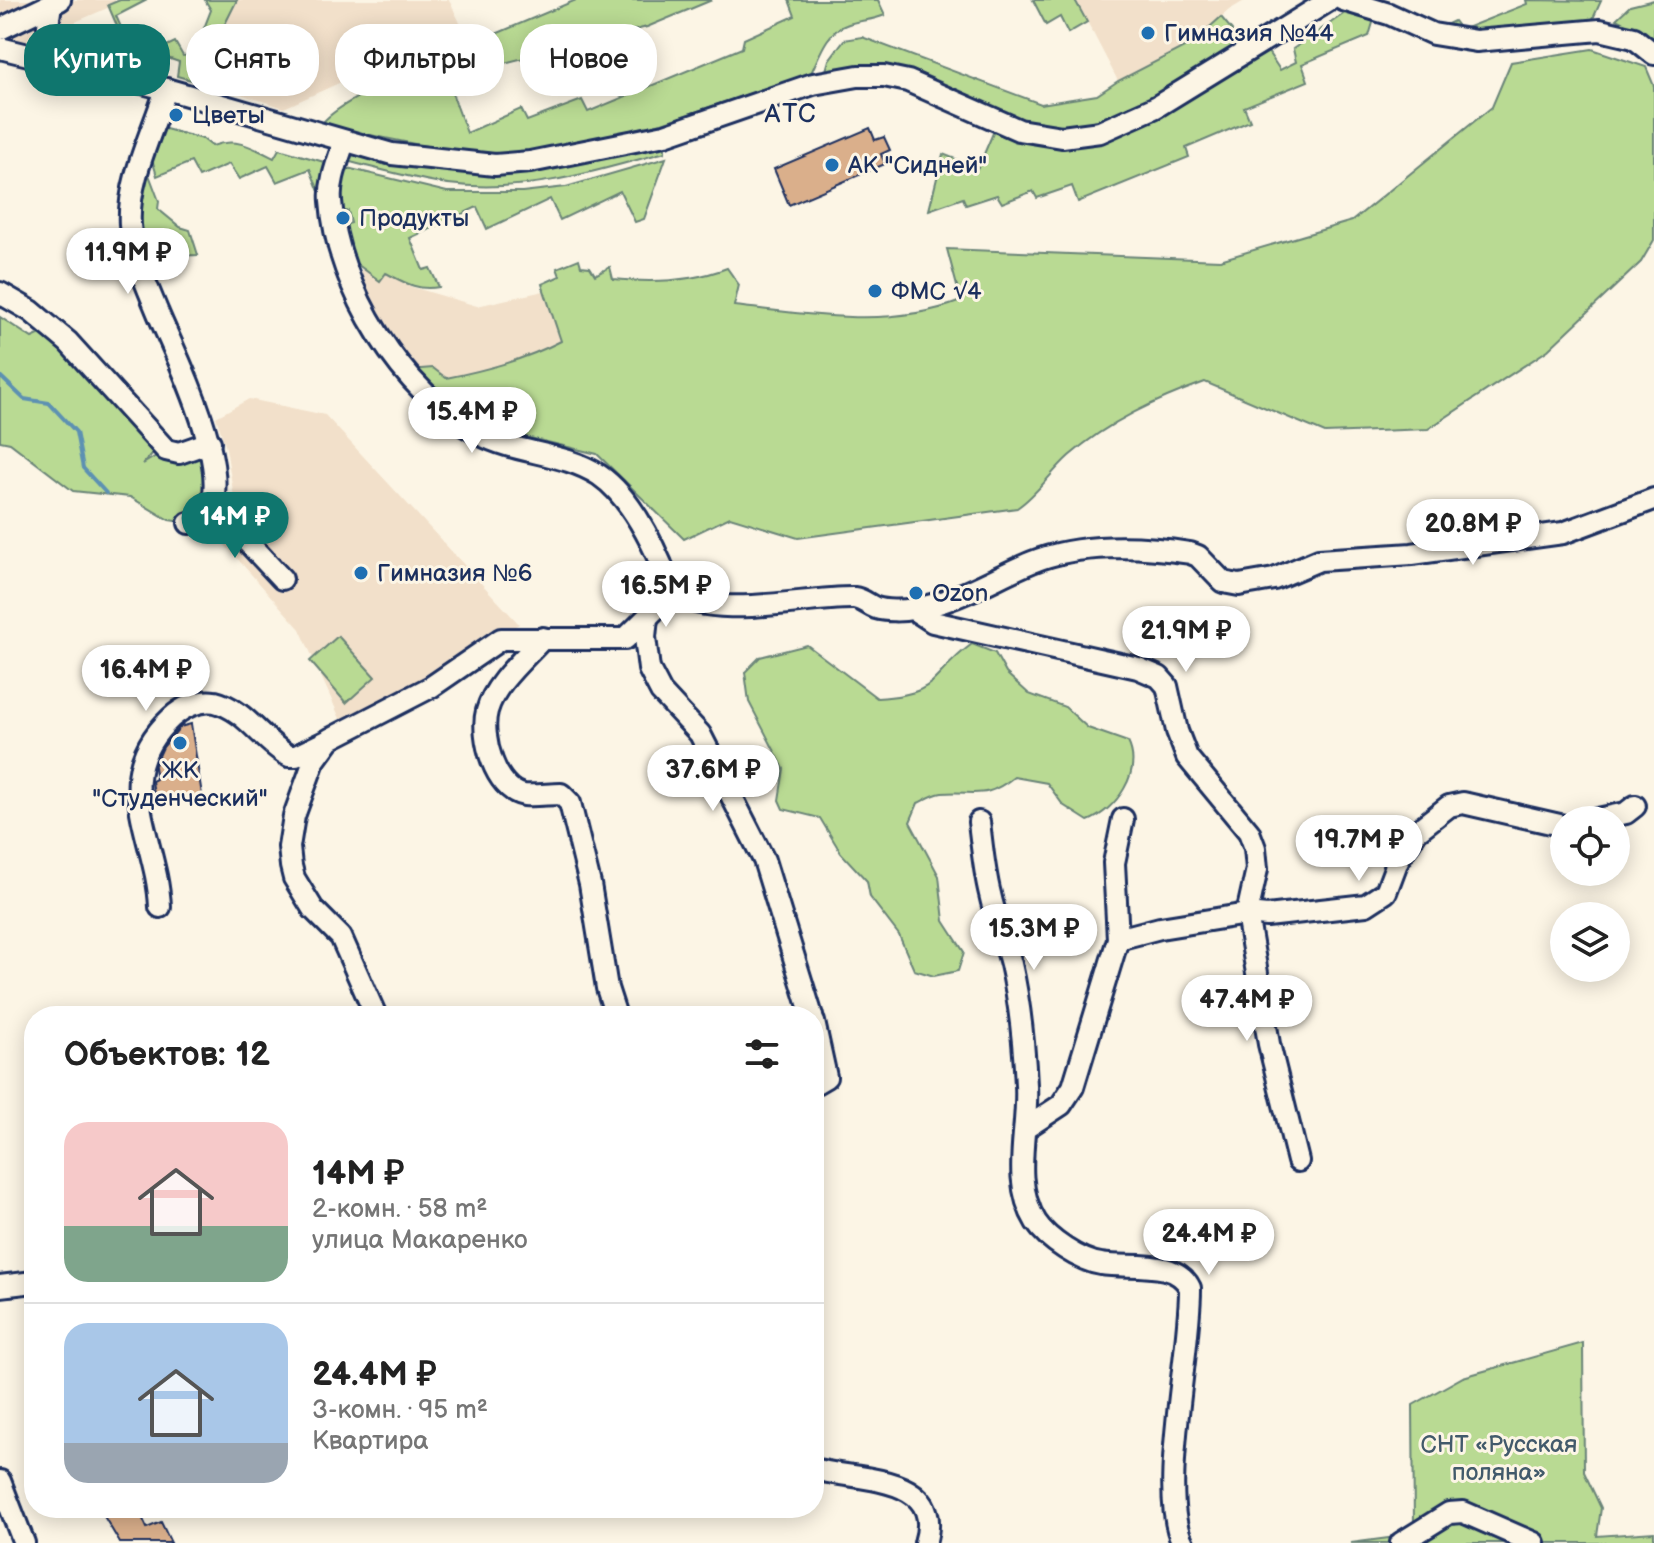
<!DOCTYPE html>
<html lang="ru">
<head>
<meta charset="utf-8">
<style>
  body { margin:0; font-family:"Balsamiq Sans",sans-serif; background:#f2f2f2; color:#222; height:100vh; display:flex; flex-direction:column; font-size:30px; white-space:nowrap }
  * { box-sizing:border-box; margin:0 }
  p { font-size:26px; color:#767676 }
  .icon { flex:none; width:44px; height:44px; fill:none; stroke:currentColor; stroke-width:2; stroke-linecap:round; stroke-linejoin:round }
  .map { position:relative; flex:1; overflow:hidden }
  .details { position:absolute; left:24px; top:1006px; width:800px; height:512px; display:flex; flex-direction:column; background:#fff; border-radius:32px; box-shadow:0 4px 20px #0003 }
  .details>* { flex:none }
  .top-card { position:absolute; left:24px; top:24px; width:800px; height:72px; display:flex; gap:16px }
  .controls { position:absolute; left:1550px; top:806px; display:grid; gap:16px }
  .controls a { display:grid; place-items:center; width:80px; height:80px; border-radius:50%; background:#fff; box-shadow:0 4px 20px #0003; font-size:40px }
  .price { position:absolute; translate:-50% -68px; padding:0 18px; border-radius:28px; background:#fff; color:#222; font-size:26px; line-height:52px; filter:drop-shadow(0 2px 4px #0008) }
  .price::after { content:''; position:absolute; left:50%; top:48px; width:24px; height:18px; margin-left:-12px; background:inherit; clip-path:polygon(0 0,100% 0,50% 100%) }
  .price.on { background:#0f766e; color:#fff }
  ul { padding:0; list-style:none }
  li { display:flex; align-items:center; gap:24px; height:200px; padding:0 40px }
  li+li { border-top:2px solid #e0e0e0 }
  li span { display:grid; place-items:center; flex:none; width:224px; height:160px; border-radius:24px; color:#555 }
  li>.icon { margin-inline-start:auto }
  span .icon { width:96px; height:96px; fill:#fffc; stroke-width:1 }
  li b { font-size:34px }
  h2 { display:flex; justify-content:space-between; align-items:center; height:96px; padding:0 40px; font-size:34px }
  .chip { padding:0 28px; border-radius:32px; background:#fff; box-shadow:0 4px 20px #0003; font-size:28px; line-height:72px }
  .chip.on { background:#0f766e; color:#fff }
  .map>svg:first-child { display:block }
  .built { fill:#f2e0ca }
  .green { fill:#b9da93; stroke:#6a8478; stroke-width:2 }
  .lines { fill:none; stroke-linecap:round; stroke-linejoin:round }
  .stream { stroke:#5d91b2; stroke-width:4 }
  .building { fill:#daaf8b; stroke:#1b2f5e; stroke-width:2 }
  .minor-casing { stroke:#1b2f5e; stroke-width:26 }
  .minor { stroke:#fcf5e5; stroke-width:20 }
  .poi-dot { fill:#1f6fb2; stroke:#fcf5e5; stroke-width:3 }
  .labels { text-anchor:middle; stroke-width:6; stroke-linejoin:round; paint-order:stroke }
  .poi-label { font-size:24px; fill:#1b2f5e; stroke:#fcf5e5; text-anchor:start }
  .park-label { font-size:24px; fill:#425a6b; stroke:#fcf5e5 }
  .neighbourhood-label { font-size:26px; letter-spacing:2px; fill:#1b2f5e; stroke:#fcf5e5 }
</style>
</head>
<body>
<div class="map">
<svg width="1654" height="1543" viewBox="0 0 1654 1543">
  <rect width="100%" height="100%" fill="#fcf5e5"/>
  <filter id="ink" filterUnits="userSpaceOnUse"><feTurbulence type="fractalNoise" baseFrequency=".0125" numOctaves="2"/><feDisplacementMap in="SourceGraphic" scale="16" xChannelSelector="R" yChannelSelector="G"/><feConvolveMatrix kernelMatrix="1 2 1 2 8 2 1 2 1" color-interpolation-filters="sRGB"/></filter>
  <g filter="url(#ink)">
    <g class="built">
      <polygon points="0,0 126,0 20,46 0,41"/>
      <polygon points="237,0 449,0 462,27 284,108 197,80"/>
      <polygon points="1076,0 1246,0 1229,10 1192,43 1118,81"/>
      <polygon points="369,263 412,287 477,306 544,291 561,341 538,353 484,371 446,378 433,368 408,370 352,279"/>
      <polygon points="249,399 325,415 519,624 472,650 407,694 342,723 300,629 218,537 218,527 234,497 226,448 216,417"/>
    </g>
    <g class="green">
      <polygon points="120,0 147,0 116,16 136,61 175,42 183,56 194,54 211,10 205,0 237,0 207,60 199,58 191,80 177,76 179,62 159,55 154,67 124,61 124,42 108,5"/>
      <polygon points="576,0 712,0 647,27 468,72 441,75 399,75"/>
      <path d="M789 0H878L885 15C871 21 859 20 846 25 826 32 820 55 811 73L662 123 529 153 496 154 449 151 321 125C330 111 374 86 391 83 410 81 430 85 449 85L467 133 521 109 527 121 582 100 588 112 742 48 744 39 795 16Z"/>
      <polygon points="1033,0 1075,0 1087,22 1068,33 1060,17 1046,25"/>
      <polygon points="1526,0 1601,1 1591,23 1477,37 1433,31 1454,21 1461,30 1527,4"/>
      <polygon points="1654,0 1654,44 1639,31 1616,19 1630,6"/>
      <polygon points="1352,8 1375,16 1369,36 1302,64 1308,81 1244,107 1250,121 1186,148 1189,157 1078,202 1072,186 1037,198 1033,191 1002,203 997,195 966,205 963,198 929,210 943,154 978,168 996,126 1066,145 1266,49 1280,70 1296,62 1293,49"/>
      <path d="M1221 17 1232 30V53C1189 79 1146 111 1097 124 1032 141 970 93 911 74 890 67 848 73 825 74L829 60 844 40 862 37 1041 104 1097 95 1118 81 1192 43Z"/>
      <path d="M1592 49 1646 67 1654 86V240L1641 262 1548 350 1428 429 1325 433 1205 382C1156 400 1109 421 1069 456 1050 473 1038 494 1017 508L798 538 730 517 684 539 597 454 484 427 408 370 433 368 446 378C486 370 524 360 561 341L542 284 560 276 557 268 579 259 581 266 590 267 595 275 610 267 613 279C651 283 691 282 727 268L739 285 734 306C809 314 889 329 961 301L947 249 1220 260 1352 221 1492 107 1511 62Z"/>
      <path d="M162 128 203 139 212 146C236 137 252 147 274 158L279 149 331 164 322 199 310 169 277 182 268 166 239 179 229 164 199 177 191 162 157 176 152 159Z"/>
      <path d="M665 144V152C594 172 523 194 448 184 414 179 380 169 346 161L354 150 460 172 531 170Z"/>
      <path d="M142 156 159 201 158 209 180 227 190 230 198 255C152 257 155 248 130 214Z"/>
      <path d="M666 158 644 219 635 222 620 191 560 220 550 199 487 229 477 207 410 238 423 270 430 268 439 287C418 291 405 283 386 273L380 281 346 256 340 226 351 223 348 211 337 213 343 167 447 192H522L566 187Z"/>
      <polygon points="0,317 32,338 43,333 162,443 143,464 166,450 210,442 214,480 189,523 169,520 130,497 73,491 10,443 0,441"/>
      <polygon points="338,636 375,677 346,703 310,661"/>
      <path d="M972 644 995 653 1006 673 1029 694 1065 707 1088 728 1128 742C1143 772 1116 810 1088 821L1063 805 1047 783 1014 777C984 801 975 790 942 793 934 794 926 799 918 803L910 822 939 876 944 921 964 952 958 971 934 976 914 970 899 935 870 897 867 881 841 853 820 818 783 809 779 800 784 769 749 702 745 672 760 657 807 645 877 698C941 694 928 677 972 644Z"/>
      <polygon points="1583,1343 1584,1472 1601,1508 1597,1536 1654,1532 1654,1543 1351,1543 1396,1537 1414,1527 1413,1405 1463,1377"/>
    </g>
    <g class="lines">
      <polyline class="stream" points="0,376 24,399 49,403 76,432 83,468 106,493"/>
    </g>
    <g class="building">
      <polygon points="870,128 875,140 884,137 890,150 881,154 885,164 789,205 774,169"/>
      <polygon points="191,724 202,795 155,802 152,781 156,779 154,767 163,747 180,727"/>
      <polygon points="99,1508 138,1508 147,1528 161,1522 171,1543 120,1543"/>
    </g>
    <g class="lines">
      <g class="minor-casing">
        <g id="minor">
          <polyline points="1343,0 1389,14 1433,34 1476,41 1600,30 1634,38 1654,54"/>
          <polyline points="51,4 48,26 57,62"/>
          <polyline points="0,29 60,0"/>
          <polyline points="0,48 166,89 392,154 495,165 530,162 665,135 813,84 858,76 884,76 908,81 1019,130 1062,137 1100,132 1156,107 1330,0"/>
          <path d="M166 89C153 132 127 180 130 225 132 254 147 286 158 313 172 348 256 511 189 523"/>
          <path d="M344 142C338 161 329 182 331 201 337 288 402 393 479 434 516 454 564 452 599 475 627 494 648 534 661 564 665 574 667 583 673 592"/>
          <polyline points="0,293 31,311 68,342 166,450 179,453 210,442"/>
          <polyline points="210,508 227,520 282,579"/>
          <polyline points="913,609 933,622 1138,668 1159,677 1167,686 1177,731 1187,757 1249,832 1255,848 1257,869 1247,914 1269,1044 1298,1161"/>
          <polyline points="647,618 645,637 649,669 661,692 700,734 764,860 812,1016"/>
          <path d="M543 638C525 658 494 684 487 711 480 736 495 790 524 795 536 796 549 794 561 794L570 803 590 884 607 988 616 1016"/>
          <polyline points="1593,820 1626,813 1635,806"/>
          <path d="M979 822C982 846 984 870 990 894 995 918 1005 940 1011 964 1020 1003 1024 1044 1026 1085 1029 1130 1010 1180 1036 1222 1048 1240 1080 1261 1101 1264 1129 1269 1176 1258 1190 1288 1191 1350 1157 1496 1183 1543"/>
          <path d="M160 907C157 836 107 778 171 718 182 708 199 699 215 702 245 709 263 742 289 756H296L327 741"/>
          <polyline points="1118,939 1160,928 1247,914 1267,916 1366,905 1386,892 1398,860 1417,831 1449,806 1463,803 1564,826"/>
          <path d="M376 1016 341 937 313 909 294 878 291 866 289 847 294 816 314 761 330 739 431 687 501 639H625L673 592C716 621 804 597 854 598 863 599 868 605 876 608 886 611 902 611 913 609 955 603 993 578 1032 562 1079 543 1140 545 1190 553L1198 556 1223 582 1239 585 1274 579 1319 560 1412 554 1563 533 1654 499"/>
          <polyline points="814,1022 826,1077 814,1084"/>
          <polyline points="1026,1128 1061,1105 1073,1087 1118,939 1114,863 1123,819"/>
          <polyline points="0,1286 34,1282"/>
          <path d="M814 1469C855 1481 946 1473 925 1543"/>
          <polyline points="0,1481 24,1543"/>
          <polyline points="1401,1543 1449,1513 1463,1512 1534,1543"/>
        </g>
      </g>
      <use href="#minor" class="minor"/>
    </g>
  </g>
  <g class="poi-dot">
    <circle cx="1148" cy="33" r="8"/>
    <circle cx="176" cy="115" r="8"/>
    <circle cx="832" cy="165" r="8"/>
    <circle cx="343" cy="218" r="8"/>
    <circle cx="875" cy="291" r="8"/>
    <circle cx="361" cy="573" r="8"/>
    <circle cx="916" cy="593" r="8"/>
    <circle cx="180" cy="743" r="8"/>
  </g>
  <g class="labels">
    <g class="poi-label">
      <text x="1164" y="41">Гимназия №44</text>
      <text x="192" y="123">Цветы</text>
      <text x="848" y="173">АК "Сидней"</text>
      <text x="359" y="226">Продукты</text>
      <text x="891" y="299">ФМС √4</text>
      <text x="377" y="581">Гимназия №6</text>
      <text x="932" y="601">Ozon</text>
      <text x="180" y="778" text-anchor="middle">ЖК<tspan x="180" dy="28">"Студенческий"</tspan></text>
    </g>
    <g class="park-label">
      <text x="1499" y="1452">СНТ «Русская<tspan x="1499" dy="28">поляна»</tspan></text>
    </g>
    <g class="neighbourhood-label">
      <text x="791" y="122">АТС</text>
    </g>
  </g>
</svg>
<div class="controls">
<a><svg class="icon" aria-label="locate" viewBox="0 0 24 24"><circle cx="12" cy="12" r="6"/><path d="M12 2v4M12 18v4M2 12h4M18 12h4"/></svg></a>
<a><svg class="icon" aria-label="layers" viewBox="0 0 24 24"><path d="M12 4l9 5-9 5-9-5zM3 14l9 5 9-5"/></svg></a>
</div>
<b class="price" style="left:128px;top:296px">11.9M ₽</b>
<b class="price" style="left:472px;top:455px">15.4M ₽</b>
<b class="price on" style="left:235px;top:560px">14M ₽</b>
<b class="price" style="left:1473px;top:567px">20.8M ₽</b>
<b class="price" style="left:666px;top:629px">16.5M ₽</b>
<b class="price" style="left:1186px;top:674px">21.9M ₽</b>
<b class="price" style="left:146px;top:713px">16.4M ₽</b>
<b class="price" style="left:713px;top:813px">37.6M ₽</b>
<b class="price" style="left:1359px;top:883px">19.7M ₽</b>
<b class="price" style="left:1034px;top:972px">15.3M ₽</b>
<b class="price" style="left:1247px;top:1043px">47.4M ₽</b>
<b class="price" style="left:1209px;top:1277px">24.4M ₽</b>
<div class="top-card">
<a class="chip on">Купить</a>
<a class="chip">Снять</a>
<a class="chip">Фильтры</a>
<a class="chip">Новое</a>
</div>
<section class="details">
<h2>Объектов: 12<svg class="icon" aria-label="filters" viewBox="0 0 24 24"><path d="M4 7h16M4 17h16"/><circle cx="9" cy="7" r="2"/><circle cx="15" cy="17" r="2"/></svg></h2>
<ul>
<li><span style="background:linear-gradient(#f6c9c9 65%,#7fa58c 0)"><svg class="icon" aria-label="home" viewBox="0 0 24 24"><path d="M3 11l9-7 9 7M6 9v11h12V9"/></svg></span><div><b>14M ₽</b><p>2-комн. · 58 m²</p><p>улица Макаренко</p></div></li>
<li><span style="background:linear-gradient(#a9c7e8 75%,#9aa5b1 0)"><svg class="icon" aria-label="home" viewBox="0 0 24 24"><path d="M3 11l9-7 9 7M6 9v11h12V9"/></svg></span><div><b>24.4M ₽</b><p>3-комн. · 95 m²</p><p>Квартира</p></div></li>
</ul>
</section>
</div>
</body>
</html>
